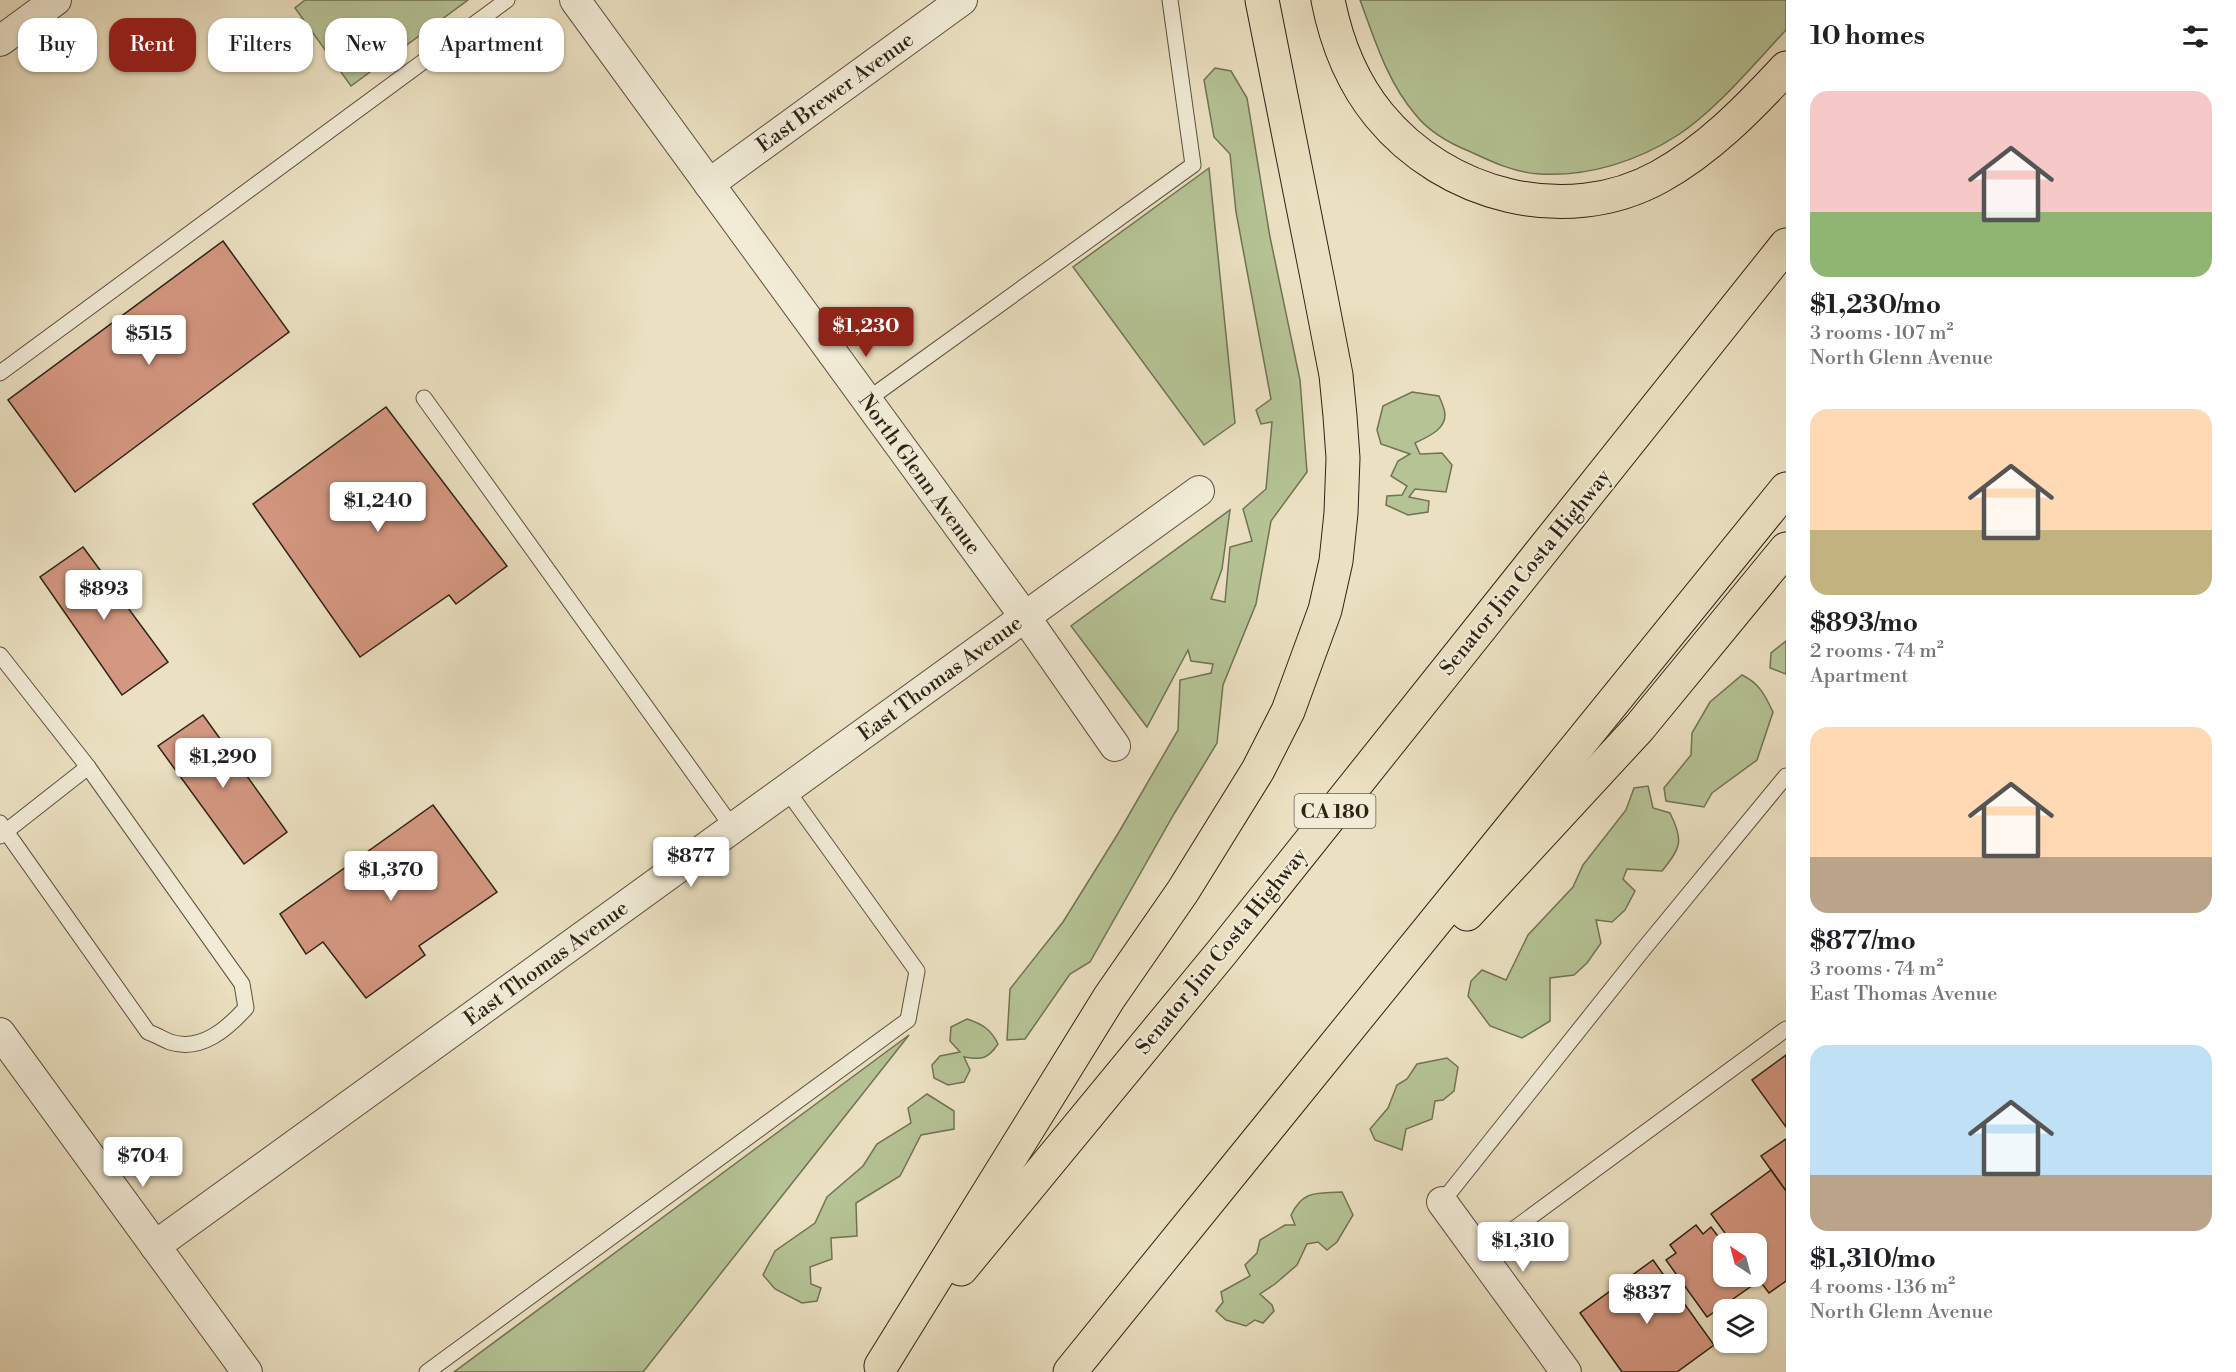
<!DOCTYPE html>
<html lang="en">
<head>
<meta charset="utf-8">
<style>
  body { margin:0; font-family:"Libre Bodoni",serif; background:#f2f2f2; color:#202124; height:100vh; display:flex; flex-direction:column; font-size:22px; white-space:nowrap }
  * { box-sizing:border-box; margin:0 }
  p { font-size:20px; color:#757577 }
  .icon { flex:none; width:33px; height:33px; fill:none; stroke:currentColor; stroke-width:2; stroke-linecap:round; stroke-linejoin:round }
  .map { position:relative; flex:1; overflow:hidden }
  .sheet { display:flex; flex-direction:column; background:#fff; width:450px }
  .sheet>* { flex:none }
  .banner { position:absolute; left:18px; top:18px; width:570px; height:54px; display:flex; gap:12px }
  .needle { width:39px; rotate:324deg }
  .controls { position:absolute; left:1713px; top:1233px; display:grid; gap:12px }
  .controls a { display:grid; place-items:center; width:54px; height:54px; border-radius:12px; background:#fff; box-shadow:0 2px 4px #0004; font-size:30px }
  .price { position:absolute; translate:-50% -51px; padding:0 14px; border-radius:6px; background:#fff; color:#222; font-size:20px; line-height:39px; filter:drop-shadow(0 2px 3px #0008) }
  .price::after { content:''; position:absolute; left:50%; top:36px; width:18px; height:14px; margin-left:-9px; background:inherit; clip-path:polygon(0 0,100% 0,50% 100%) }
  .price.active { background:#8f2418; color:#fff }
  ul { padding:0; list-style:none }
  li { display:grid; align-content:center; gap:12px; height:318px; padding:0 24px }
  li span { display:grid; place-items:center; height:186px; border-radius:18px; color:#555 }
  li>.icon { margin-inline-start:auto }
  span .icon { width:108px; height:108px; fill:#fffc; stroke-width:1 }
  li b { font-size:26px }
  h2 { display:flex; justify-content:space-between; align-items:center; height:72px; padding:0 24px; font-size:26px }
  .chip { padding:0 21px; border-radius:18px; background:#fff; box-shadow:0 2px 4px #0004; font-size:21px; line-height:54px }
  .chip.active { background:#8f2418; color:#fff }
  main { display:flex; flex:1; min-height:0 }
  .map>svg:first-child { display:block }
  .green { fill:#b5c395; stroke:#717355; stroke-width:1.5 }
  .building { fill:#d49781; stroke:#2d2315; stroke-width:1.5 }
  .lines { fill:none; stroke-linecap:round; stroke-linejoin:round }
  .lane-casing { stroke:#5c5240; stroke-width:17 }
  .street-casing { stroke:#5c5240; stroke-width:32 }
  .highway-casing { stroke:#2d2315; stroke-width:35 }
  .lane { stroke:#f2ecd7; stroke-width:15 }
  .street { stroke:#f2ecd7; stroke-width:30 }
  .highway { stroke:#ebe1c2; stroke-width:33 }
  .labels { text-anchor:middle; stroke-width:4.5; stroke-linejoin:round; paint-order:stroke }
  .shield { fill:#f2ecd7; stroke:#685f4f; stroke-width:1.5 }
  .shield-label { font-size:20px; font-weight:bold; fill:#2d2315 }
  .street-label { font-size:21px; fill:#2d2315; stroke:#f2ecd7 }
</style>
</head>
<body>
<main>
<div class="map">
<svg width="1786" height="1372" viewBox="0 0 1786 1372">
  <rect width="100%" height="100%" fill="#ebe1c2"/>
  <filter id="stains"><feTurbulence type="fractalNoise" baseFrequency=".00333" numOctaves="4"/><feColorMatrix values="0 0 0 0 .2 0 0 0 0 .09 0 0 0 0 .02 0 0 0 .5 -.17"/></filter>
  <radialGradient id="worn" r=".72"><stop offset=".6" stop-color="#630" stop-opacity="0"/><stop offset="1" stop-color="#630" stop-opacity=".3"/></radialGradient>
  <g class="green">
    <polygon points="305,0 468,0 351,86 295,8"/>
    <path d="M1360 0H1786V30C1754 64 1717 109 1678 135 1638 161 1588 177 1540 174 1516 173 1492 162 1471 152 1451 144 1428 131 1415 114 1387 81 1375 40 1360 0Z"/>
    <polygon points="1215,68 1231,71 1247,98 1270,237 1300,380 1307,472 1271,521 1256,604 1223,685 1217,743 1174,814 1090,962 1070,974 1025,1039 1007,1040 1010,989 1063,922 1119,832 1178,730 1180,680 1211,673 1213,664 1191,661 1188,650 1147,727 1071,626 1230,510 1222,569 1211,599 1225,602 1230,547 1252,541 1243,509 1266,489 1272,422 1261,424 1256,410 1271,399 1236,212 1230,154 1214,137 1204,80"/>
    <polygon points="1209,168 1235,423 1204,445 1073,267"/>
    <path d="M1412 392 1439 396C1441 401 1445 409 1445 415 1445 430 1427 437 1415 443L1420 454 1442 453 1452 465 1446 492 1415 489 1409 497 1429 501 1428 512 1408 515 1386 505 1387 496 1402 495 1407 486 1391 476 1398 461 1410 454 1381 444 1377 430 1383 406Z"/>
    <polygon points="1786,641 1786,674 1770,668 1771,653"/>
    <path d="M1742 675C1759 683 1765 695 1773 712L1757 760 1712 793 1704 807 1666 801 1664 788 1691 755 1692 733 1710 702Z"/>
    <path d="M1648 786 1653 808 1670 813C1684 841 1681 847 1662 871L1627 869 1623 879 1635 891 1625 910 1612 922 1596 920 1601 943 1587 963 1574 975 1550 978V1021L1522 1038 1490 1026 1468 996 1471 981 1482 970 1506 980 1528 935 1573 887 1583 865 1626 810 1634 788Z"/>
    <path d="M967 1019C982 1024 991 1029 998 1044 988 1059 982 1060 964 1057L970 1070 964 1082 948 1085 934 1078 932 1065 940 1056 960 1052 950 1041 951 1027Z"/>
    <polygon points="909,1035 643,1372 454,1372"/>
    <polygon points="1447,1058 1458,1067 1454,1091 1443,1100 1435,1101 1432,1119 1406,1129 1402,1150 1375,1140 1370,1129 1388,1108 1397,1085 1407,1079 1417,1064"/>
    <polygon points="927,1094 954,1111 954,1129 921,1135 900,1176 856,1203 857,1236 831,1238 832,1259 810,1267 811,1284 821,1288 817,1301 802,1303 775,1289 763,1275 775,1251 815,1223 827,1197 863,1166 877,1144 911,1123 908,1108"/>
    <path d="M1342 1192 1353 1215 1337 1242 1327 1250 1318 1242 1307 1244 1297 1265 1275 1284 1260 1294 1272 1305 1274 1311 1263 1323 1255 1320 1246 1326 1226 1320 1216 1311 1223 1302 1221 1292 1250 1276 1245 1265 1257 1253 1260 1240 1285 1225H1295L1291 1215C1304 1189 1317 1194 1342 1192Z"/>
  </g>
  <g class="building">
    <polygon points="223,241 289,332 75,492 8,400"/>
    <polygon points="386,407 507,566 456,604 449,595 360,657 253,504"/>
    <polygon points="83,547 168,662 122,695 40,577"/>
    <polygon points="203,715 287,832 244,864 158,746"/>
    <polygon points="433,805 497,892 419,946 425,955 366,998 323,942 306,954 280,914"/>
    <polygon points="1786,1055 1786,1127 1752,1080"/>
    <polygon points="1786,1139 1786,1191 1761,1156"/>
    <polygon points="1771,1170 1786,1191 1786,1281 1769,1293 1756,1276 1756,1244 1733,1244 1711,1214"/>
    <polygon points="1696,1225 1703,1234 1711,1227 1724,1244 1724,1276 1747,1276 1753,1285 1707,1317 1666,1260 1676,1253 1670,1245"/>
    <polygon points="1653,1260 1714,1345 1677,1372 1622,1372 1580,1313"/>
  </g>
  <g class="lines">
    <g class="lane-casing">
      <g id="lane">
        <polyline points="0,373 507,0"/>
        <polyline points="424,398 733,828"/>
        <polyline points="867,400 1193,165 1170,0"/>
        <path d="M0 655 88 767 242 984 246 1008C227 1029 201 1052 170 1042 163 1039 156 1035 148 1032L0 823"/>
        <polyline points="0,836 88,767"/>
        <polyline points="1442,1202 1642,951 1786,776"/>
        <polyline points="1480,1254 1786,1029"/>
        <polyline points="427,1372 908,1020 917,971 786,789"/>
      </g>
    </g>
    <g class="street-casing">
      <g id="street">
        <polyline points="575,0 1025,617 1115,746"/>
        <polyline points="0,41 56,0"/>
        <polyline points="709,184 962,0"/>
        <polyline points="0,1033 247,1372"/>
        <polyline points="1442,1202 1566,1372"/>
        <polyline points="155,1246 1199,491"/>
      </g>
    </g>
    <g class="highway-casing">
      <g id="highway">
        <path d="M1328 0C1336 41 1352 82 1379 115 1445 196 1566 228 1659 177 1708 150 1748 109 1786 68"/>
        <polyline points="1467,914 1639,728 1786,549"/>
        <polyline points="961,1269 1222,952 1786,245"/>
        <polyline points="881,1366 1109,998 1183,891 1258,770 1288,711 1325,610 1336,561 1341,513 1343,458 1340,416 1336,375 1318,282 1262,0"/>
        <polyline points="1070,1372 1786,489"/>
      </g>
    </g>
    <use href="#lane" class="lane"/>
    <use href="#street" class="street"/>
    <use href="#highway" class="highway"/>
  </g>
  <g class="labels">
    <rect class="shield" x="1294.5" y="794" width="81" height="34" rx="4.5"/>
    <g class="shield-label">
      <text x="1335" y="818">CA 180</text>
    </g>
    <g class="street-label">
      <text transform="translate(835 92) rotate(-36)" y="7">East Brewer Avenue</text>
      <text transform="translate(920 474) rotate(54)" y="7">North Glenn Avenue</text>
      <text transform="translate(1525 572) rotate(-51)" y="7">Senator Jim Costa Highway</text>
      <text transform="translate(940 678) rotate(-36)" y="7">East Thomas Avenue</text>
      <text transform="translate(1221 951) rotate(-51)" y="7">Senator Jim Costa Highway</text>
      <text transform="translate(546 963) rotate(-36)" y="7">East Thomas Avenue</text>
    </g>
  </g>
  <rect width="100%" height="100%" filter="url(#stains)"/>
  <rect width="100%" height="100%" fill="url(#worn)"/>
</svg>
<div class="controls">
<a><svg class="needle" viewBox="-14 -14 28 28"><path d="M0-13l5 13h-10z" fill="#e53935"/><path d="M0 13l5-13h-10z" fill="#757577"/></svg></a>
<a><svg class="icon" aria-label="layers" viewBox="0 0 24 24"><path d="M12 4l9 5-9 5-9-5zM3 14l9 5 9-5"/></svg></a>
</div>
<b class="price active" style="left:866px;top:358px">$1,230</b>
<b class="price" style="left:149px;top:366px">$515</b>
<b class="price" style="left:378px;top:533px">$1,240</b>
<b class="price" style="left:104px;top:621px">$893</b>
<b class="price" style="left:223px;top:789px">$1,290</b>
<b class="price" style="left:691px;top:888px">$877</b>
<b class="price" style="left:391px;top:902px">$1,370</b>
<b class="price" style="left:143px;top:1188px">$704</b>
<b class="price" style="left:1523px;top:1273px">$1,310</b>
<b class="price" style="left:1647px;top:1325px">$837</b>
<div class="banner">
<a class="chip">Buy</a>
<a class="chip active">Rent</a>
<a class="chip">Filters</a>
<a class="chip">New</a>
<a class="chip">Apartment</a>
</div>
</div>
<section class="sheet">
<h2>10 homes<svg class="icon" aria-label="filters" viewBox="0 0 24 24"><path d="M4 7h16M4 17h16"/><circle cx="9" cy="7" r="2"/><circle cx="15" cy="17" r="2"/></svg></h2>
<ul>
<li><span style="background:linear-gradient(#f6c9c9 65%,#8fb573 0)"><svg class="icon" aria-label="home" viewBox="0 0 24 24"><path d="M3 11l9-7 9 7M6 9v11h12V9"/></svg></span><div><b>$1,230/mo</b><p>3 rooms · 107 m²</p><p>North Glenn Avenue</p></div></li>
<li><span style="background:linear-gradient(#ffd9b3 65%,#c2b280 0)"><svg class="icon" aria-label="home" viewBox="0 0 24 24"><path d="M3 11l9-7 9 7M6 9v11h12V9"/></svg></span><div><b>$893/mo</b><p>2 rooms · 74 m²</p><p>Apartment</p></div></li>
<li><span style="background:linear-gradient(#ffd9b3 70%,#b9a48a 0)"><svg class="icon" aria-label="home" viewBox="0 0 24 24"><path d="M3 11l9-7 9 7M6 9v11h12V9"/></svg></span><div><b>$877/mo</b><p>3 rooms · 74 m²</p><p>East Thomas Avenue</p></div></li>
<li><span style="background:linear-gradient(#bfe0f5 70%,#b9a48a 0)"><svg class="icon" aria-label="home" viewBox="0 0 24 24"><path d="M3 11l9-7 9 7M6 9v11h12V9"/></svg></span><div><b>$1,310/mo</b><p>4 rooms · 136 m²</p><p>North Glenn Avenue</p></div></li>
</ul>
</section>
</main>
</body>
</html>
